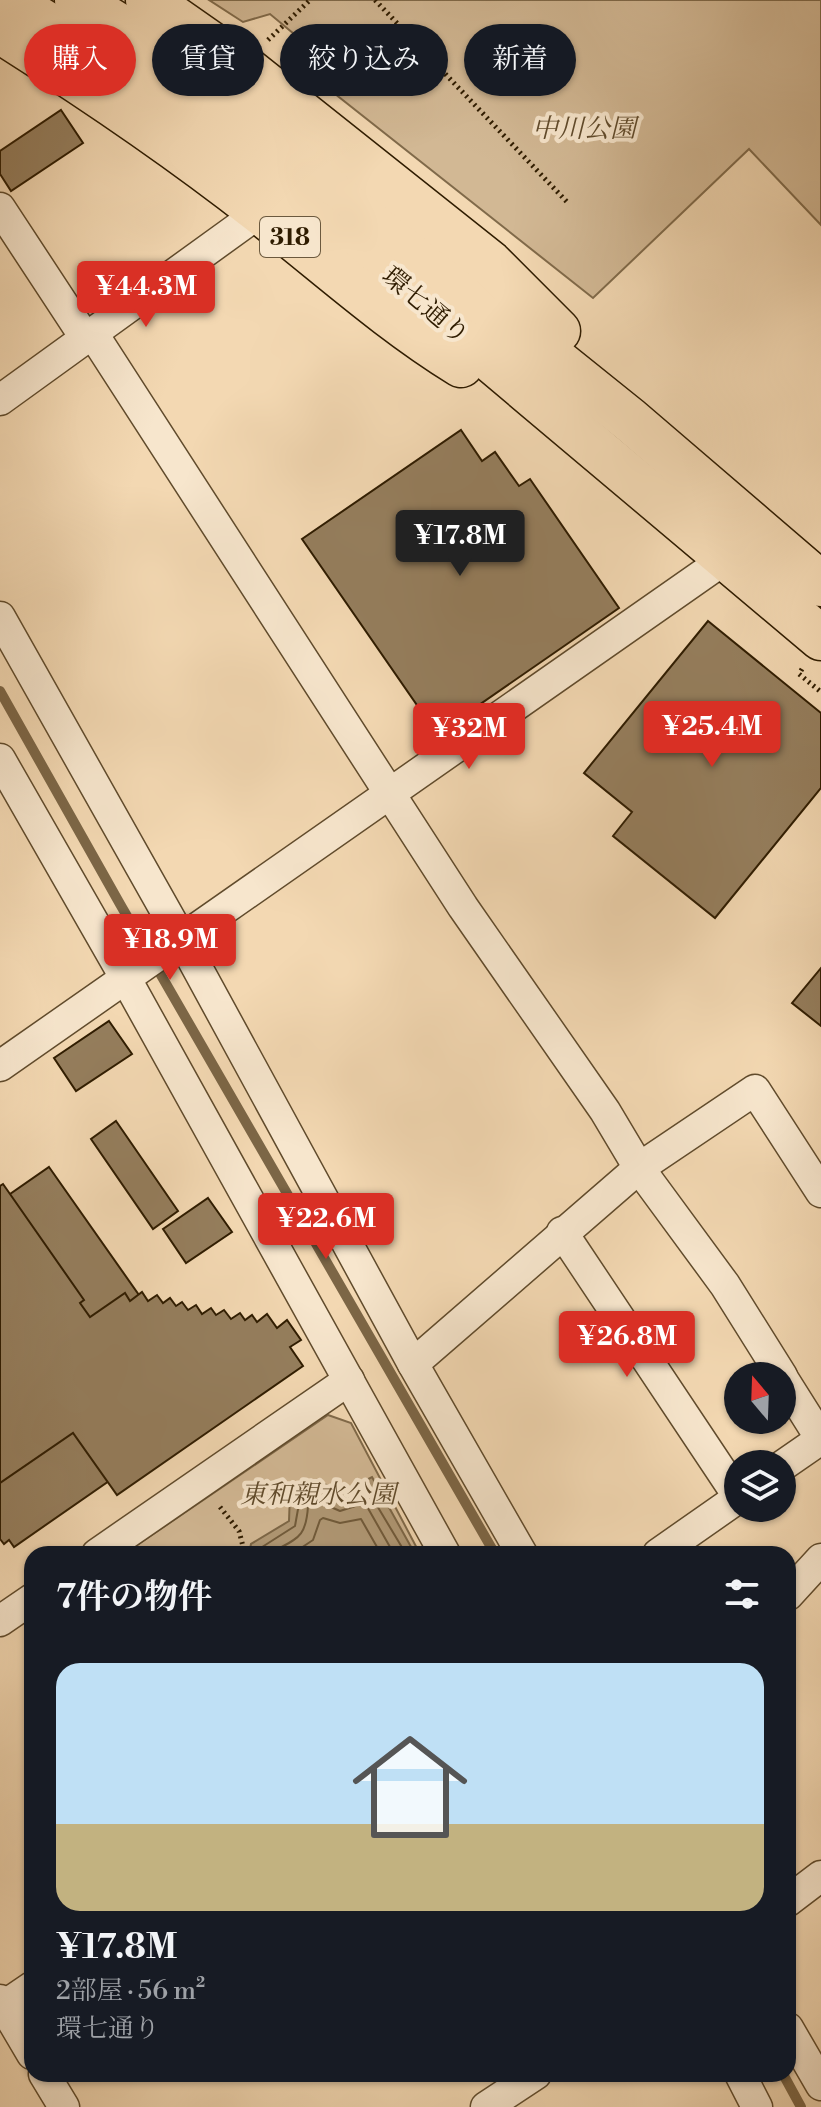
<!DOCTYPE html>
<html lang="ja">
<head>
<meta charset="utf-8">
<style>
  body { margin:0; font-family:"Libre Bodoni","Noto Serif JP",serif; background:#20242c; color:#f1f3f6; height:100vh; display:flex; flex-direction:column; font-size:30px; white-space:nowrap }
  * { box-sizing:border-box; margin:0 }
  p { font-size:26px; color:#9ea1a6 }
  .icon { flex:none; width:44px; height:44px; fill:none; stroke:currentColor; stroke-width:2; stroke-linecap:round; stroke-linejoin:round }
  .map { position:relative; flex:1; overflow:hidden }
  .panel { position:absolute; left:24px; top:1546px; width:772px; height:536px; display:flex; flex-direction:column; background:#171b24; border-radius:24px; box-shadow:0 2px 6px #0004 }
  .panel>* { flex:none }
  .hud { position:absolute; left:24px; top:24px; width:774px; height:72px; display:flex; gap:16px }
  .needle { width:52px; rotate:341deg }
  .buttons { position:absolute; left:724px; top:1362px; display:grid; gap:16px }
  .buttons a { display:grid; place-items:center; width:72px; height:72px; border-radius:50%; background:#171b24; box-shadow:0 2px 6px #0004; font-size:40px }
  .price { position:absolute; translate:-50% -68px; padding:0 18px; border-radius:8px; background:#d93025; color:#fff; font-size:26px; line-height:52px; filter:drop-shadow(0 2px 4px #0008) }
  .price::after { content:''; position:absolute; left:50%; top:48px; width:24px; height:18px; margin-left:-12px; background:inherit; clip-path:polygon(0 0,100% 0,50% 100%) }
  .price.on { background:#222; color:#fff }
  ul { padding:0; list-style:none }
  li { display:grid; align-content:center; gap:16px; height:424px; padding:0 32px }
  li span { display:grid; place-items:center; height:248px; border-radius:24px; color:#555 }
  li>.icon { margin-inline-start:auto }
  span .icon { width:144px; height:144px; fill:#fffc; stroke-width:1 }
  li b { font-size:34px }
  h2 { display:flex; justify-content:space-between; align-items:center; height:96px; padding:0 32px; font-size:34px }
  .pill { padding:0 28px; border-radius:36px; background:#171b24; box-shadow:0 2px 6px #0004; font-size:28px; line-height:72px }
  .pill.on { background:#d93025; color:#fff }
  .map>svg:first-child { display:block }
  .green { fill:#d2b894; stroke:#806a4a; stroke-width:2 }
  .water { fill:#b09875; stroke:#7c6646; stroke-width:2 }
  .lines { fill:none; stroke-linecap:round; stroke-linejoin:round }
  .shore { stroke:#705a3a; stroke-width:2 }
  .stream { stroke:#7c6646; stroke-width:10 }
  .building { fill:#957e5d; stroke:#2f1c00; stroke-width:2 }
  .street-casing { stroke:#604b2c; stroke-width:33 }
  .primary-casing { stroke:#2f1c00; stroke-width:47 }
  .path { stroke:#2f1c00; stroke-width:5; stroke-dasharray:2 4; stroke-linecap:butt }
  .street { stroke:#f7e6cd; stroke-width:30 }
  .primary { stroke:#f3d8b2; stroke-width:44 }
  .labels { text-anchor:middle; stroke-width:8; stroke-linejoin:round; paint-order:stroke }
  .shield { fill:#f7e6cd; stroke:#6b593e; stroke-width:2 }
  .shield-label { font-size:24px; font-weight:bold; fill:#2f1c00 }
  .park-label { font-size:26px; font-style:italic; fill:#604b2c; stroke:#f7e6cd }
  .street-label { font-size:26px; fill:#2f1c00; stroke:#f7e6cd }
</style>
</head>
<body>
<div class="map">
<svg width="821" height="2107" viewBox="0 0 821 2107">
  <rect width="100%" height="100%" fill="#f3d8b2"/>
  <filter id="stains"><feTurbulence type="fractalNoise" baseFrequency=".0025" numOctaves="4"/><feColorMatrix values="0 0 0 0 .2 0 0 0 0 .09 0 0 0 0 .02 0 0 0 .5 -.17"/></filter>
  <radialGradient id="worn" r=".72"><stop offset=".6" stop-color="#630" stop-opacity="0"/><stop offset="1" stop-color="#630" stop-opacity=".3"/></radialGradient>
  <g class="green">
    <polygon points="209,0 821,0 821,225 749,149 593,298 282,52 294,34 270,14 243,22"/>
    <polygon points="328,1415 351,1423 420,1554 124,1554"/>
  </g>
  <polygon class="water" points="372,1477 415,1554 249,1554 251,1544 289,1521 290,1494 317,1480 341,1493"/>
  <g class="lines">
    <g class="shore">
      <polyline points="256,1554 259,1549 295,1526 300,1498 317,1489 343,1501 367,1489 406,1554"/>
      <path d="M269 1554C296 1538 306 1540 308 1506L317 1501 340 1511 365 1503 394 1554"/>
      <polyline points="292,1554 313,1540 320,1520 323,1518 340,1523 361,1519 381,1554"/>
    </g>
    <g class="stream">
      <polyline points="0,691 120,904 495,1554"/>
      <polyline points="783,2074 801,2107"/>
    </g>
  </g>
  <g class="building">
    <polygon points="61,110 83,143 11,191 0,174 0,151"/>
    <polygon points="461,430 482,461 495,452 519,486 530,479 619,608 437,734 302,539"/>
    <polygon points="708,621 821,713 821,788 715,918 613,836 632,812 584,773"/>
    <polygon points="821,968 821,1026 792,1003"/>
    <polygon points="109,1021 132,1054 76,1091 54,1058"/>
    <polygon points="116,1121 178,1211 153,1229 91,1139"/>
    <polygon points="49,1167 217,1406 14,1547 9,1540 4,1544 0,1539 0,1201"/>
    <polygon points="3,1184 84,1300 80,1303 90,1317 125,1293 130,1301 142,1292 148,1301 157,1295 163,1303 170,1298 176,1306 182,1302 188,1310 196,1305 202,1314 211,1308 216,1315 224,1310 231,1319 240,1313 245,1320 252,1315 257,1322 267,1314 277,1328 287,1320 301,1340 290,1347 303,1366 117,1495 73,1433 0,1483 0,1186"/>
    <polygon points="208,1198 232,1232 186,1263 163,1229"/>
  </g>
  <g class="lines">
    <g class="street-casing">
      <g id="street">
        <polyline points="0,208 86,339"/>
        <polyline points="93,334 463,907 605,1111 639,1168 725,1285 782,1376"/>
        <polyline points="0,400 260,212"/>
        <polyline points="0,617 182,940 413,1364 522,1554"/>
        <polyline points="0,759 126,979 445,1554"/>
        <polyline points="0,1066 725,559"/>
        <polyline points="562,1232 738,1496"/>
        <polyline points="413,1364 639,1168 755,1090 821,1192"/>
        <polyline points="782,1377 821,1439"/>
        <polyline points="782,1466 821,1439"/>
        <polyline points="97,1554 349,1380"/>
        <polyline points="658,1554 738,1498"/>
        <polyline points="788,1595 821,1559"/>
        <polyline points="0,1621 32,1599"/>
        <polyline points="788,1901 821,1876"/>
        <polyline points="0,2000 32,2054"/>
        <polyline points="4,2006 32,1987"/>
        <polyline points="788,2028 821,2085"/>
        <polyline points="44,2074 64,2107"/>
        <polyline points="740,2074 757,2107"/>
        <polyline points="486,2107 536,2074"/>
      </g>
    </g>
    <g class="primary-casing">
      <g id="primary">
        <polyline points="8,0 108,62 281,186 365,254 821,638"/>
        <polyline points="77,0 129,32 223,97 304,158 630,420 821,584"/>
        <polyline points="148,0 241,65 490,263 558,331"/>
        <path d="M0 31C89 87 176 146 259 211 326 263 388 320 461 365"/>
      </g>
    </g>
    <g class="path">
      <polyline points="375,0 568,203"/>
      <polyline points="268,40 310,0"/>
      <polyline points="802,669 799,674 821,692"/>
      <polyline points="220,1507 239,1531 245,1554"/>
    </g>
    <use href="#street" class="street"/>
    <use href="#primary" class="primary"/>
  </g>
  <g class="labels">
    <rect class="shield" x="260" y="217" width="60" height="40" rx="6"/>
    <g class="shield-label">
      <text x="290" y="245">318</text>
    </g>
    <g class="park-label">
      <text x="584" y="137">中川公園</text>
      <text x="318" y="1503">東和親水公園</text>
    </g>
    <g class="street-label">
      <text transform="translate(426 305) rotate(40)" y="9">環七通り</text>
    </g>
  </g>
  <rect width="100%" height="100%" filter="url(#stains)"/>
  <rect width="100%" height="100%" fill="url(#worn)"/>
</svg>
<div class="buttons">
<a><svg class="needle" viewBox="-14 -14 28 28"><path d="M0-13l5 13h-10z" fill="#e53935"/><path d="M0 13l5-13h-10z" fill="#9ea1a6"/></svg></a>
<a><svg class="icon" aria-label="layers" viewBox="0 0 24 24"><path d="M12 4l9 5-9 5-9-5zM3 14l9 5 9-5"/></svg></a>
</div>
<b class="price" style="left:146px;top:329px">¥44.3M</b>
<b class="price on" style="left:460px;top:578px">¥17.8M</b>
<b class="price" style="left:712px;top:769px">¥25.4M</b>
<b class="price" style="left:469px;top:771px">¥32M</b>
<b class="price" style="left:170px;top:982px">¥18.9M</b>
<b class="price" style="left:326px;top:1261px">¥22.6M</b>
<b class="price" style="left:627px;top:1379px">¥26.8M</b>
<div class="hud">
<a class="pill on">購入</a>
<a class="pill">賃貸</a>
<a class="pill">絞り込み</a>
<a class="pill">新着</a>
</div>
<section class="panel">
<h2>7件の物件<svg class="icon" aria-label="filters" viewBox="0 0 24 24"><path d="M4 7h16M4 17h16"/><circle cx="9" cy="7" r="2"/><circle cx="15" cy="17" r="2"/></svg></h2>
<ul>
<li><span style="background:linear-gradient(#bfe0f5 65%,#c2b280 0)"><svg class="icon" aria-label="home" viewBox="0 0 24 24"><path d="M3 11l9-7 9 7M6 9v11h12V9"/></svg></span><div><b>¥17.8M</b><p>2部屋 · 56 m²</p><p>環七通り</p></div></li>
</ul>
</section>
</div>
</body>
</html>
